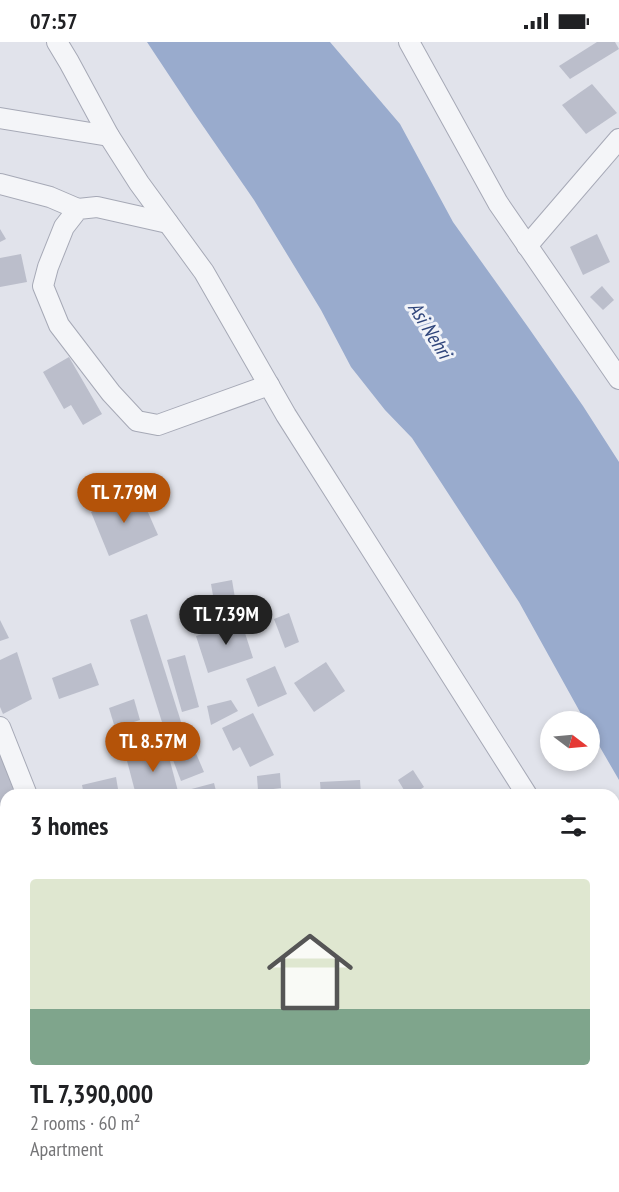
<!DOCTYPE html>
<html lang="en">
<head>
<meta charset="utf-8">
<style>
  body { margin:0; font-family:"PT Sans Narrow",sans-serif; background:#f6f6f6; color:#202124; height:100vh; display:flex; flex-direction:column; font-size:22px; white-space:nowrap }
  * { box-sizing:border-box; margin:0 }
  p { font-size:20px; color:#757577 }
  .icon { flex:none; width:33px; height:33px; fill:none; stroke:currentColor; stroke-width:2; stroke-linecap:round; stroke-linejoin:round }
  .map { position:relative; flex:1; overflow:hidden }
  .details { position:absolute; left:0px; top:747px; width:620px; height:404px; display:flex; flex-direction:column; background:#fff; border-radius:18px 18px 0 0; box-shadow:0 3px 9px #0003 }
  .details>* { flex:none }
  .needle { width:39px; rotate:106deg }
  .tools { position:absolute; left:540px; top:669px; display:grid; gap:12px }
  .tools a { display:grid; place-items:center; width:60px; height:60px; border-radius:50%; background:#fff; box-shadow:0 3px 9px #0003; font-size:30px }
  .price { position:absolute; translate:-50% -51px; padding:0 14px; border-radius:21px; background:#b45309; color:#fff; font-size:20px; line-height:39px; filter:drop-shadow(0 2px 3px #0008) }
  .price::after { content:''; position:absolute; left:50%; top:36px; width:18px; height:14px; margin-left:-9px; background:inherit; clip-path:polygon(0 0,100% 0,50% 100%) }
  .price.current { background:#222; color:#fff }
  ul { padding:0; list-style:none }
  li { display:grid; align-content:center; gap:12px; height:318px; padding:0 30px }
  li span { display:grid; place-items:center; height:186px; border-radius:6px; color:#555 }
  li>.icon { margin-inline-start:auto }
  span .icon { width:108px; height:108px; fill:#fffc; stroke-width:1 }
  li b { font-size:26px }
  h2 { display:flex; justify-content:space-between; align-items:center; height:72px; padding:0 30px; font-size:26px }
  .status { display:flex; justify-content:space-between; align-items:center; height:42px; padding:0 30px; background:#fff; direction:ltr }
  .status svg { height:16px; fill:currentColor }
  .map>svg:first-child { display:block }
  .water { fill:#99abcd }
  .building { fill:#bbbecb }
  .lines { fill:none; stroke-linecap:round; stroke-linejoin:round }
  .minor-casing { stroke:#a6a9b6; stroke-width:22 }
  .minor { stroke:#f4f5f8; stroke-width:20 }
  .labels { text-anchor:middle; stroke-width:6; stroke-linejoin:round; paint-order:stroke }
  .water-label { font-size:20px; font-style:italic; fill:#2f457b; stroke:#f1f3f8 }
</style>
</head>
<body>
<div class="status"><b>07:57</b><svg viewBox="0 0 49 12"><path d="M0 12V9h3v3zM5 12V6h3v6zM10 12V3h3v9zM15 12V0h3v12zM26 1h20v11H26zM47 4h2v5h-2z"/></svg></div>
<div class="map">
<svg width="619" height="1150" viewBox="0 0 619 1150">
  <rect width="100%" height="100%" fill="#e1e3eb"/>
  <polygon class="water" points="147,0 330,0 400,82 453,180 528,285 583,364 619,420 619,738 590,688 590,680 585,679 519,560 412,396 385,368 351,325 321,268 254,158 194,71"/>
  <g class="building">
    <polygon points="597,0 615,0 619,7 570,37 559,24"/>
    <polygon points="592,42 617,71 586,92 562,63"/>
    <polygon points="0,187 6,197 0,200"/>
    <polygon points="597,192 610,220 583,233 570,205"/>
    <polygon points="21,212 27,240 0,245 0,216"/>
    <polygon points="602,244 614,258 603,268 590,255"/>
    <polygon points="69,315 102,372 83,383 71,363 64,367 43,330"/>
    <polygon points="139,450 158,493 109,514 91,470"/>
    <polygon points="232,538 236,562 215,565 211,542"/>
    <polygon points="289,571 299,600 285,606 274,577"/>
    <polygon points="147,572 188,702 172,712 130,578"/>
    <polygon points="251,576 255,588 245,591 253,616 208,631 196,594"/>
    <polygon points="0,578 9,596 0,599"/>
    <polygon points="17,610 32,657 3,672 0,665 0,618"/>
    <polygon points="185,613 199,665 182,670 167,618"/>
    <polygon points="326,620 345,649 314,670 294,641"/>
    <polygon points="91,621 99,643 59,657 52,636"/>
    <polygon points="275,624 287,652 258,665 246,637"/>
    <polygon points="134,657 140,678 115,686 109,666"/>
    <polygon points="231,658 238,669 211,683 207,664"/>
    <polygon points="253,671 274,713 250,725 240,705 233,709 222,686"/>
    <polygon points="166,704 179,753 136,753 126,715"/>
    <polygon points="195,709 204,730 181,739 173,718"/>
    <polygon points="0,711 18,753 6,753 6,783 0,785"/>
    <polygon points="413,728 424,745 412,753 407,753 398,738"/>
    <polygon points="280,731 281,746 258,749 257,734"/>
    <polygon points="116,735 119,753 84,753 82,743"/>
    <polygon points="360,738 361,753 321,753 320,740"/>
    <polygon points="214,741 217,753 185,753 184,749"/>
    <polygon points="6,1040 6,1066 0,1070 0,1043"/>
    <polygon points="89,1144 116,1144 120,1150 93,1150"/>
    <polygon points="163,1144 182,1144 174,1150 167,1150"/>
    <polygon points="201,1144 236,1144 228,1150 205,1150"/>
    <polygon points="279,1144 282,1144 285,1150 269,1150"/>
    <polygon points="473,1144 505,1144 507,1150 460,1150"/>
    <polygon points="511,1144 541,1144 542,1148 536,1150 513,1150"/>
    <polygon points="550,1144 580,1144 582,1150 552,1150"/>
  </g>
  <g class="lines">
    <g class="minor-casing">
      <g id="minor">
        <polyline points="57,0 69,20 109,94 139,141 204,230 286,373 527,753"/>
        <polyline points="409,0 498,161 619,337"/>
        <polyline points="0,76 109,94"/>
        <polyline points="0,142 50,155 78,167"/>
        <polyline points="168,181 97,165 78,167 64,185 48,225 43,244 59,283 111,351 137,379 158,383 269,343"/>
        <polyline points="527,204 619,97"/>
        <polyline points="0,685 27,753"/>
        <polyline points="614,802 619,799"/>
        <polyline points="0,812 6,812"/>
        <polyline points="614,894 619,904"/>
        <polyline points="614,1015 619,1012"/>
        <polyline points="605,1144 609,1150"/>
      </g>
    </g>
    <use href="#minor" class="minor"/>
  </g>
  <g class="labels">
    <g class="water-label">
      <text transform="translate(430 288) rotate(58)" y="7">Asi Nehri</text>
    </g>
  </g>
</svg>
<div class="tools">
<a><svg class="needle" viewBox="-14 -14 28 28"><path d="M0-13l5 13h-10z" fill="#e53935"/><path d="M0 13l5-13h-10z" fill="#757577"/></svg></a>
</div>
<b class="price" style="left:124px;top:482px">TL 7.79M</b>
<b class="price current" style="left:226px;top:604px">TL 7.39M</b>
<b class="price" style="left:153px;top:731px">TL 8.57M</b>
<section class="details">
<h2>3 homes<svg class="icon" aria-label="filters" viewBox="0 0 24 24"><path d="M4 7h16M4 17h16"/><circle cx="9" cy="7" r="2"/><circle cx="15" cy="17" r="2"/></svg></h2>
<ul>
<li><span style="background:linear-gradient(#dfe7d0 70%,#7fa58c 0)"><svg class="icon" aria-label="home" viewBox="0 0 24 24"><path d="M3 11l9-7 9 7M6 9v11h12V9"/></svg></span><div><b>TL 7,390,000</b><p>2 rooms · 60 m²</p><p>Apartment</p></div></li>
</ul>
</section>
</div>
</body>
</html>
